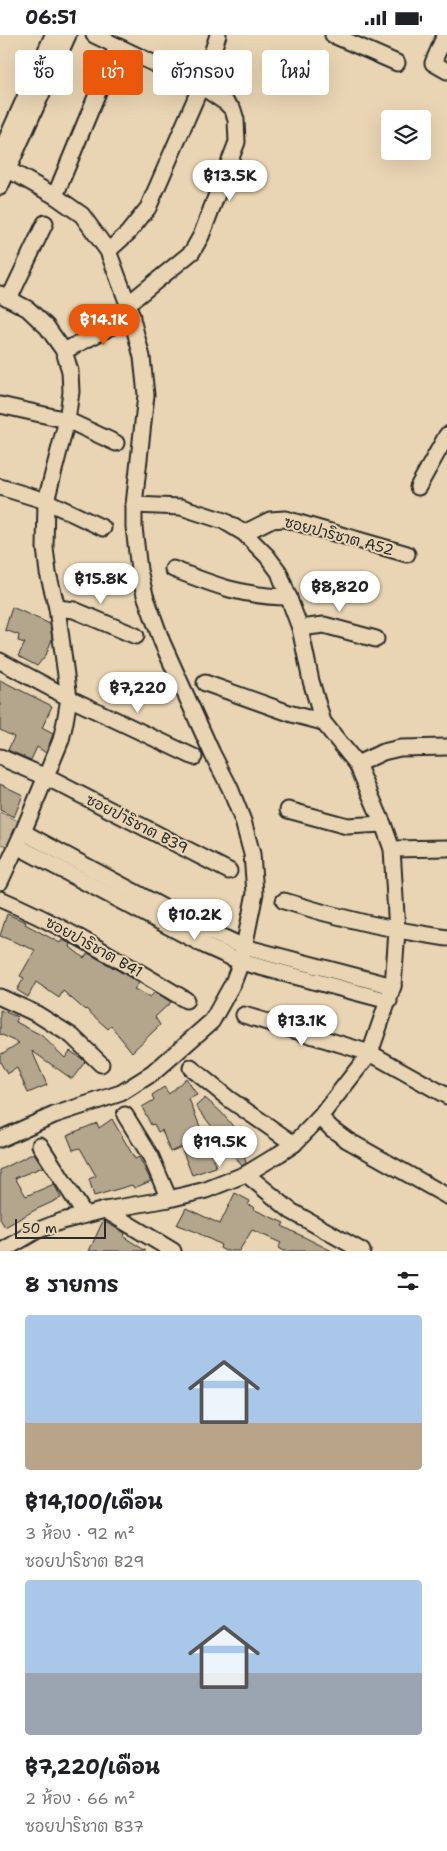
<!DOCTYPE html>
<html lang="th">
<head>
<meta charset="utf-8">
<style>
  body { margin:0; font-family:"Shantell Sans","Playpen Sans Thai",sans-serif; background:#f2f2f2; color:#202124; height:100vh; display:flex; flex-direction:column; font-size:19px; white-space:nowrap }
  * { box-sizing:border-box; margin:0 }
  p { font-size:16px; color:#757577 }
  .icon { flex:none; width:28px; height:28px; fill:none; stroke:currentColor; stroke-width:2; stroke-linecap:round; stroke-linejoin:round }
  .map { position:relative; height:1216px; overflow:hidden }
  .panel { display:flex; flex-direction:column; background:#fff; flex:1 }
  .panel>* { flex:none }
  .guide { position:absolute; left:15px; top:15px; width:418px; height:45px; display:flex; gap:10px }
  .buttons { position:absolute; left:381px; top:75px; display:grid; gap:10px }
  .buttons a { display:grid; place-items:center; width:50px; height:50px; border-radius:5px; background:#fff; box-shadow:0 5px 20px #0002; font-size:25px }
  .scale { position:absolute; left:15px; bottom:12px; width:91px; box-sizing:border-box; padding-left:5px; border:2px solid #2b2b2b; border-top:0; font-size:14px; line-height:18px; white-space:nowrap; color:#2b2b2b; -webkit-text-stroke:4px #e9d5b3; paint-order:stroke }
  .price { position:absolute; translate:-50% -42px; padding:0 11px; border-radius:18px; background:#fff; color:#222; font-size:16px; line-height:32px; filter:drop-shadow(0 1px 2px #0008) }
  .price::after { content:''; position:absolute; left:50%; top:30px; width:15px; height:11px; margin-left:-8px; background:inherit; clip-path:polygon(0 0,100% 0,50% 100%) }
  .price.active { background:#ea580c; color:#fff }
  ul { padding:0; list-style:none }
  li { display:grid; align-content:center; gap:10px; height:265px; padding:0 25px }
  li span { display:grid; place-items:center; height:155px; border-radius:5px; color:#555 }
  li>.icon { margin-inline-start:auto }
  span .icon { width:90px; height:90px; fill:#fffc; stroke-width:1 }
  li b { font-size:21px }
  h2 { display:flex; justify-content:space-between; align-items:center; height:60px; padding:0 25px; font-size:21px }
  .pill { padding:0 18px; border-radius:5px; background:#fff; box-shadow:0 5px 20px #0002; font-size:18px; line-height:45px }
  .pill.active { background:#ea580c; color:#fff }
  .status { display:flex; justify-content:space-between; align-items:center; height:35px; padding:0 25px; background:#fff; direction:ltr }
  .status svg { height:14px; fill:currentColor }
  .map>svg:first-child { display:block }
  .green { fill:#cab99d; stroke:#7a7264 }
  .building { fill:#b4a58d; stroke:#2b2b2b }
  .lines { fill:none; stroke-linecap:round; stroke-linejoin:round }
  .minor-casing { stroke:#2b2b2b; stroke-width:19 }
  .minor { stroke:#e9d5b3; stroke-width:15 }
  .labels { text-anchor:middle; stroke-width:4; stroke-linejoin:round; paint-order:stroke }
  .street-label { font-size:15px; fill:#2b2b2b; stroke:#e9d5b3 }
</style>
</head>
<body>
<div class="status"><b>06:51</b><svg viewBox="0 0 49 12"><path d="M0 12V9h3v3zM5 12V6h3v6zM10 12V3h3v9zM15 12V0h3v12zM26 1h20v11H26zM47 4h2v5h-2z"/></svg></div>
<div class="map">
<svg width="447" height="1216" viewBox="0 0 447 1216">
  <rect width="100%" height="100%" fill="#e9d5b3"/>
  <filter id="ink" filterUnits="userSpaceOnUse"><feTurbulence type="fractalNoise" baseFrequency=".02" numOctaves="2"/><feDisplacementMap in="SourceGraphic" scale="10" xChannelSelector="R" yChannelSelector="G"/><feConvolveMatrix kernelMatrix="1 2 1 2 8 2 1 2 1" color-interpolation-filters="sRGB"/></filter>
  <g filter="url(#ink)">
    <polygon class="green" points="0,777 22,788 8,811 0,809"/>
    <g class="building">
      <polygon points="12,572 50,589 52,604 46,620 37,631 18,621 25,608 18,606 19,600 5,595"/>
      <polygon points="0,645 52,671 42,693 53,699 52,702 46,718 37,712 31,725 8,715 14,702 0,695"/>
      <polygon points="0,749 23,760 14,782 0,775"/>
      <polygon points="7,879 26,887 25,889 60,908 62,905 71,909 70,912 84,923 88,918 113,932 139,948 134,954 150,962 155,957 171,967 155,982 160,990 132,1017 111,991 108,994 86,974 85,975 63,956 59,963 36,947 28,962 17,955 24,943 20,941 35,915 0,901"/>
      <polygon points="0,975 18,982 16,987 41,1000 65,1023 70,1016 81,1023 85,1027 72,1044 32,1016 47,1050 28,1058 17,1033 7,1039 0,1027 0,1020 19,1008 0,999"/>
      <polygon points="186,1043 197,1060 189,1064 216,1132 192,1140 181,1112 170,1117 162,1095 158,1097 154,1089 151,1090 142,1072 154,1065 152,1060 164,1052 169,1059"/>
      <polygon points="205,1063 221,1077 238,1097 244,1093 255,1111 244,1120 246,1128 242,1131 196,1071"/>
      <polygon points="112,1084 135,1124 139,1122 151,1146 134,1153 132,1150 94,1161 89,1144 96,1141 80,1113 73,1115 67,1100 97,1088 99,1093"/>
      <polygon points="34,1118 43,1132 15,1143 26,1161 54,1149 61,1163 35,1175 5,1192 0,1184 0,1135"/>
      <polygon points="235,1158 250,1166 248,1170 254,1172 253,1174 284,1188 282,1191 332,1216 283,1216 278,1213 281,1208 252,1195 239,1216 225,1216 220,1213 221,1210 194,1196 177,1190 186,1173 220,1189"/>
      <polygon points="103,1186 125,1198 124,1202 146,1216 89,1216"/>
    </g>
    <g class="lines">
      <g class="minor-casing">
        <g id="minor">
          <polyline points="94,0 201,51 226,68 233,75 236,85 237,107 201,201 192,217 128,269"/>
          <polyline points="333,0 397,28"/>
          <polyline points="445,0 433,28 447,36"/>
          <polyline points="0,119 53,0"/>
          <polyline points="0,130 55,161 82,180 108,216 128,269 142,322 146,360 134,470 134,492 139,535 145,560 162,607 212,718 230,753 243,786 252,819 255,858 241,927 233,948 212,986 153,1038 121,1058 54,1080 0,1104"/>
          <polyline points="0,152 68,0"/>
          <polyline points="55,161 117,11"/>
          <polyline points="108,216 128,198 148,173 201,51 218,0"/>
          <polyline points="0,259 28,274 47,292 64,316 70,336 71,357 67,385 46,466 45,513 48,538 57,573 69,663 65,687 61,705 23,797 0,847"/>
          <polyline points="9,264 45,188"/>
          <polyline points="64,316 132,281"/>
          <polyline points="0,370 67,385 116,408"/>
          <polyline points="0,452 46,466 103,493"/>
          <polyline points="418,452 447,400"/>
          <polyline points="244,498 270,485 285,484 407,519"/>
          <path d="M173 534C214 550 244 562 289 562"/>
          <polyline points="57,573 74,575 136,601"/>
          <polyline points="300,593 324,590 376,604"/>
          <polyline points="0,626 69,663 194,722"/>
          <polyline points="205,648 292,679 323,687"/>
          <polyline points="0,722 46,742 229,836"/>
          <polyline points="357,729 383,717 400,713 447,712"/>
          <polyline points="288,775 347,791 383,789"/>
          <polyline points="23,797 198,891 244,912 393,951"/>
          <polyline points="17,811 206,911 241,927 389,966"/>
          <polyline points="392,814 447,813"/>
          <path d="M0 864C65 891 125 929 186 965"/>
          <path d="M284 866C338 883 391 895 447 903"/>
          <polyline points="0,962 37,979 72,1001 101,1029"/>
          <polyline points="244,980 370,1018 447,1061"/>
          <polyline points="191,1033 229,1064 294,1109"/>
          <polyline points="125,1080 151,1122 169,1164"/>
          <polyline points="320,1082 332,1094 347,1105 447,1161"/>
          <polyline points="40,1110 85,1180"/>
          <polyline points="246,1139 291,1176 362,1216"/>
          <polyline points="105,1175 173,1216"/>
          <polyline points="2,1216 36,1196 62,1186 105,1175 169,1164 206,1155 246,1139 279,1119 294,1109 320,1082 370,1018 393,951 397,896 392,814 383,789 357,729 323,687 311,646 300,593 279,537 267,521 244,498 224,486 181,472 134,470"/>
        </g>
      </g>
      <use href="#minor" class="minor"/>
    </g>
  </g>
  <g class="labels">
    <g class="street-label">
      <text transform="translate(339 501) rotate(15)" y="5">ซอยปาริชาต A52</text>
      <text transform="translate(137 789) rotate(27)" y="5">ซอยปาริชาต B39</text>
      <text transform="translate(94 912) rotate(29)" y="5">ซอยปาริชาต B41</text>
    </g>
  </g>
</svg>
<div class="buttons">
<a><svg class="icon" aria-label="layers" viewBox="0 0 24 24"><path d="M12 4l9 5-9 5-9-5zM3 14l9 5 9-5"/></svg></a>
</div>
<div class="scale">50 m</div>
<b class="price" style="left:230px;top:167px">฿13.5K</b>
<b class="price active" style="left:104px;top:311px">฿14.1K</b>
<b class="price" style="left:101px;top:570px">฿15.8K</b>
<b class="price" style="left:340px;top:578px">฿8,820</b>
<b class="price" style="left:138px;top:679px">฿7,220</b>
<b class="price" style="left:195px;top:906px">฿10.2K</b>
<b class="price" style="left:302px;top:1012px">฿13.1K</b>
<b class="price" style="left:220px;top:1133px">฿19.5K</b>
<div class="guide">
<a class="pill">ซื้อ</a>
<a class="pill active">เช่า</a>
<a class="pill">ตัวกรอง</a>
<a class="pill">ใหม่</a>
</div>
</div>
<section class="panel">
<h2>8 รายการ<svg class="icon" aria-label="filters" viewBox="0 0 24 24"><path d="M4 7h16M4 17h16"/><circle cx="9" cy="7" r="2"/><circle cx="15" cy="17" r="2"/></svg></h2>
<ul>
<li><span style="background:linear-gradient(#a9c7e8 70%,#b9a48a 0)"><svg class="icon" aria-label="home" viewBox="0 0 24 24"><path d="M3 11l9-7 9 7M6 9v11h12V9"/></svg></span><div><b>฿14,100/เดือน</b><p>3 ห้อง · 92 m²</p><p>ซอยปาริชาต B29</p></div></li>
<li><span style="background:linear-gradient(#a9c7e8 60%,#9aa5b1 0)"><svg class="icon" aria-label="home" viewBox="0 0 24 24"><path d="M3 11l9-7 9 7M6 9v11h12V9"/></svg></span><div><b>฿7,220/เดือน</b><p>2 ห้อง · 66 m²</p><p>ซอยปาริชาต B37</p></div></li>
</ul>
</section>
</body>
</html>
